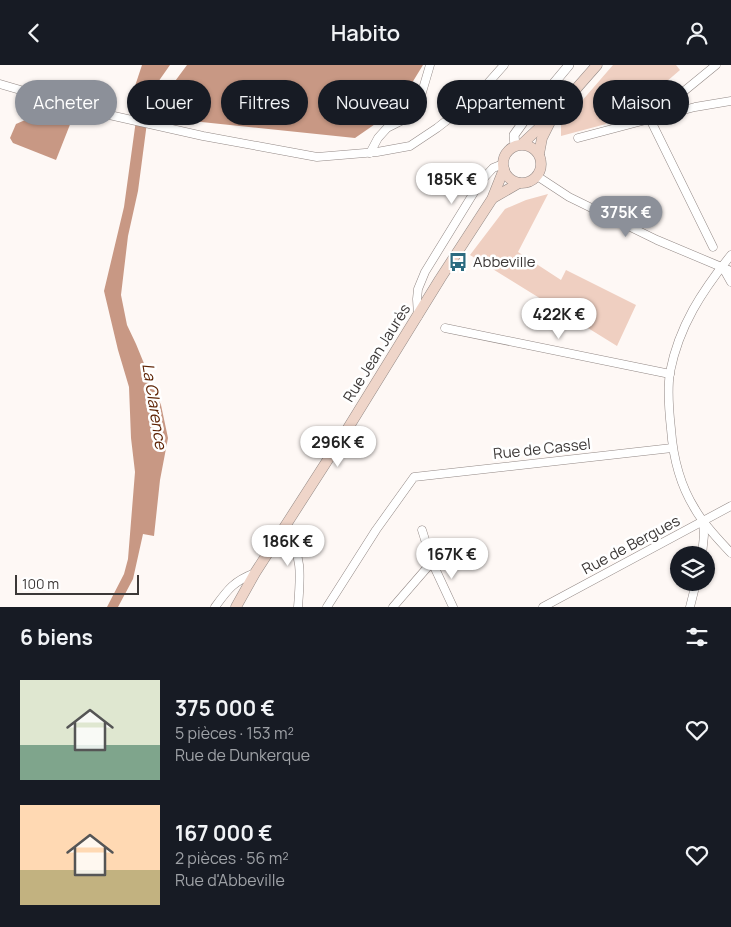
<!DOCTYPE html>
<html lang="fr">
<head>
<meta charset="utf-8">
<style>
  body { margin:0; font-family:Manrope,sans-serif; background:#242831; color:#f1f3f6; height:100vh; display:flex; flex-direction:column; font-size:19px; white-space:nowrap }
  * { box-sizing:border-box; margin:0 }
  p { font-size:16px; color:#9ea1a6 }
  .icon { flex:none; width:28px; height:28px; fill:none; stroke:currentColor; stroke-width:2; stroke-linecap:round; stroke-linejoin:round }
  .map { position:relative; height:542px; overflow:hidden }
  .side { display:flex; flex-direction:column; background:#171b24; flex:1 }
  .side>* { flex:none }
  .guide { position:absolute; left:15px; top:15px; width:701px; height:45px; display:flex; gap:10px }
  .buttons { position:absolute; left:670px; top:481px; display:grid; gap:10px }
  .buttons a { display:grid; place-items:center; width:45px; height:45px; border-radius:50%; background:#171b24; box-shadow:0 1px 4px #0004; font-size:25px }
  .scale { position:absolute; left:15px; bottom:12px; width:124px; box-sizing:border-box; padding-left:5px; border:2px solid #3c3837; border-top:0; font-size:14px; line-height:18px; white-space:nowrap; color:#3c3837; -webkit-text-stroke:4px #fff; paint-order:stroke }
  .price { position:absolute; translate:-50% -42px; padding:0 11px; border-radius:18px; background:#fff; color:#222; font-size:16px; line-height:32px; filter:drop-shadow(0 1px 2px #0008) }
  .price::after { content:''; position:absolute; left:50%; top:30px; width:15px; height:11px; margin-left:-8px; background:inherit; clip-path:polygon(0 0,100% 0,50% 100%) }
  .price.on { background:#8c9099; color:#fff }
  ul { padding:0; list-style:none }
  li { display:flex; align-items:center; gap:15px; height:125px; padding:0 20px }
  li span { display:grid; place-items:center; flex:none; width:140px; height:100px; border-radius:0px; color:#555 }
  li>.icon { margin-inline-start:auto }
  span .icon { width:60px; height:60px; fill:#fffc; stroke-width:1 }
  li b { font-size:21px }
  h2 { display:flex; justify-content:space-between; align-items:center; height:60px; padding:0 20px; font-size:21px }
  .tag { padding:0 18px; border-radius:22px; background:#171b24; box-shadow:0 1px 4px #0004; font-size:18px; line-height:45px }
  .tag.on { background:#8c9099; color:#fff }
  header { display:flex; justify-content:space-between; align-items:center; height:65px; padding:0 20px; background:#171b24; font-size:22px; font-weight:600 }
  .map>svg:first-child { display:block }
  .green { fill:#efcfc1 }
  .water { fill:#c89884 }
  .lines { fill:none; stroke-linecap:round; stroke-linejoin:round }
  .minor-casing { stroke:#928885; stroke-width:9 }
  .tertiary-casing { stroke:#928885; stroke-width:10 }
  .secondary-casing { stroke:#928885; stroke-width:11 }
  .minor { stroke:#fff; stroke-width:8 }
  .tertiary { stroke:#fff; stroke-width:9 }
  .secondary { stroke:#efd5c9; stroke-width:10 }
  .labels { text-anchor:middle; stroke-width:5; stroke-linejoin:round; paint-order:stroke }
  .poi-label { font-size:15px; fill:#3c3837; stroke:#fff; text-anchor:start }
  .street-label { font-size:15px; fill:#3c3837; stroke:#fff }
  .water-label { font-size:16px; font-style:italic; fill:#5d2203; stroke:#fff }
</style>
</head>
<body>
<header><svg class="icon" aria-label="back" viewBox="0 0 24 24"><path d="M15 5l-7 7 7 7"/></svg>Habito<svg class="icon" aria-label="person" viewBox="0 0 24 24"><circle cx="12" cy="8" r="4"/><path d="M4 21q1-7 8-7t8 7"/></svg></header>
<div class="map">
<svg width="731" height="542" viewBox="0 0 731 542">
  <rect width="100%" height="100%" fill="#fef8f5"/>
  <g class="green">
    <polygon points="613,0 676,0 680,5 638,41 604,51 606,59 561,71 561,60"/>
    <polygon points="548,129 518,187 561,215 566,205 636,240 617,281 470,190 505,144 526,135"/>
  </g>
  <g class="water">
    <polygon points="142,0 170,0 151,27 138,126 128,171 121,230 127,260 136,279 161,340 168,373 160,415 154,471 143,469 133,514 118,542 107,542 124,509 128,494 135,407 131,373 129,322 118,285 104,226 124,142 136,55 134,24"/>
    <polygon points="187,0 423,0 404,31 381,55 355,73 192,56 177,47 161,31 162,29 167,27"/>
    <polygon points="48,45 73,52 56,95 13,78 10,73 16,59"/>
  </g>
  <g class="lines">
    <g class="minor-casing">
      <g id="minor">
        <polyline points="0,19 96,47 203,71 317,92 377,87 410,81 437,63 473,35 504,0"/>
        <polyline points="578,73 695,42 731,36"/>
        <polyline points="370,88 378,73 387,63 401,56 420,34 430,0"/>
        <polyline points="537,111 569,132 657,175 731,206"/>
        <polyline points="713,182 650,54 716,0"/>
        <path d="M731 190C702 226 679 261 670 307 667 326 669 346 671 364 673 392 680 420 695 444 704 460 718 474 731 488"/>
        <polyline points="722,201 731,217"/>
        <polyline points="418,251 417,234 418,224 425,207 481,116 493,103 503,99"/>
        <polyline points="445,263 670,309"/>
        <path d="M286 461C302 494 301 506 298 542"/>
        <polyline points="422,465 432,497 453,542"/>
        <polyline points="702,490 704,470 703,457"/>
        <path d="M215 542C228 524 234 516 255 508"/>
        <polyline points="327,542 376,465 414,412 672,383"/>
        <polyline points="393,542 432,497"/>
        <polyline points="543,542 731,441"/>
        <polyline points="690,542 696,518"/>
      </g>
    </g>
    <g class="tertiary-casing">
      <polyline id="tertiary" points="515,81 514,70 534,42 569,0"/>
    </g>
    <g class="secondary-casing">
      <g id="secondary">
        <polyline points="522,79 553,50 597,0"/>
        <circle cx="522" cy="99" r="19"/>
        <polyline points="539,89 542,73 550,57"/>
        <polyline points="493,133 519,118"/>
        <polyline points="236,542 255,508 345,368 440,214 492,134 504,104"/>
      </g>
    </g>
    <use href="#minor" class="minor"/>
    <use href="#tertiary" class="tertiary"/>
    <use href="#secondary" class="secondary"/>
  </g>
  <defs>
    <g id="bus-bare" transform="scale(1.5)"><path d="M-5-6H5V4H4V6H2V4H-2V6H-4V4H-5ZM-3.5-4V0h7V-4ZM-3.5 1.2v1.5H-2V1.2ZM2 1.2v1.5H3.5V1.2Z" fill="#2b6a7f" stroke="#fff" stroke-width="2.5" paint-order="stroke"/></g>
  </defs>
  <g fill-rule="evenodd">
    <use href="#bus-bare" x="458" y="197"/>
  </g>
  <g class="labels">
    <g class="poi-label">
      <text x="473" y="202">Abbeville</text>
    </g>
    <g class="street-label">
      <text transform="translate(377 288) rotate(-58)" y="5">Rue Jean Jaurès</text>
      <text transform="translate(542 384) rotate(-6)" y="5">Rue de Cassel</text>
      <text transform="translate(631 480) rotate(-28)" y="5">Rue de Bergues</text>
    </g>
    <g class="water-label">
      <text transform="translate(155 341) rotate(81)" y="6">La Clarence</text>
    </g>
  </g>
</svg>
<div class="buttons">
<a><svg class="icon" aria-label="layers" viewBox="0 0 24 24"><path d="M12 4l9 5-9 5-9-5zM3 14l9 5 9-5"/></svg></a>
</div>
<div class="scale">100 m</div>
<b class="price" style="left:452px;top:140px">185K €</b>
<b class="price on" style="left:626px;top:173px">375K €</b>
<b class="price" style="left:559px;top:275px">422K €</b>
<b class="price" style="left:338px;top:403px">296K €</b>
<b class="price" style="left:288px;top:502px">186K €</b>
<b class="price" style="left:452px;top:515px">167K €</b>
<div class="guide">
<a class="tag on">Acheter</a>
<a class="tag">Louer</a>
<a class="tag">Filtres</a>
<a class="tag">Nouveau</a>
<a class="tag">Appartement</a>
<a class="tag">Maison</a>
</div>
</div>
<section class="side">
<h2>6 biens<svg class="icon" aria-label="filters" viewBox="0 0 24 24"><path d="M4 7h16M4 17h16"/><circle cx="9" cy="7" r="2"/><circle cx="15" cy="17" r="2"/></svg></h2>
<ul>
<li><span style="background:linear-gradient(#dfe7d0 65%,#7fa58c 0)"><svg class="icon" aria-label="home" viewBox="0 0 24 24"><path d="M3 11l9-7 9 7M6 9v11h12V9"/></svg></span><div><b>375 000 €</b><p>5 pièces · 153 m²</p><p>Rue de Dunkerque</p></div><svg class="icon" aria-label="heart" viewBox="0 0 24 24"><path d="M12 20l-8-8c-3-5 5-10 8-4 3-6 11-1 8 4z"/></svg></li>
<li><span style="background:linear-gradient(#ffd9b3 65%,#c2b280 0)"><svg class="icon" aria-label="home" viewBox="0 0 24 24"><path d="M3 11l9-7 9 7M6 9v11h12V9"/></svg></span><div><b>167 000 €</b><p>2 pièces · 56 m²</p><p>Rue d'Abbeville</p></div><svg class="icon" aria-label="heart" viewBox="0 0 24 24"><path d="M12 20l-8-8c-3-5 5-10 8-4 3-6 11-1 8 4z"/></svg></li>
</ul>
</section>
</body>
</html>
